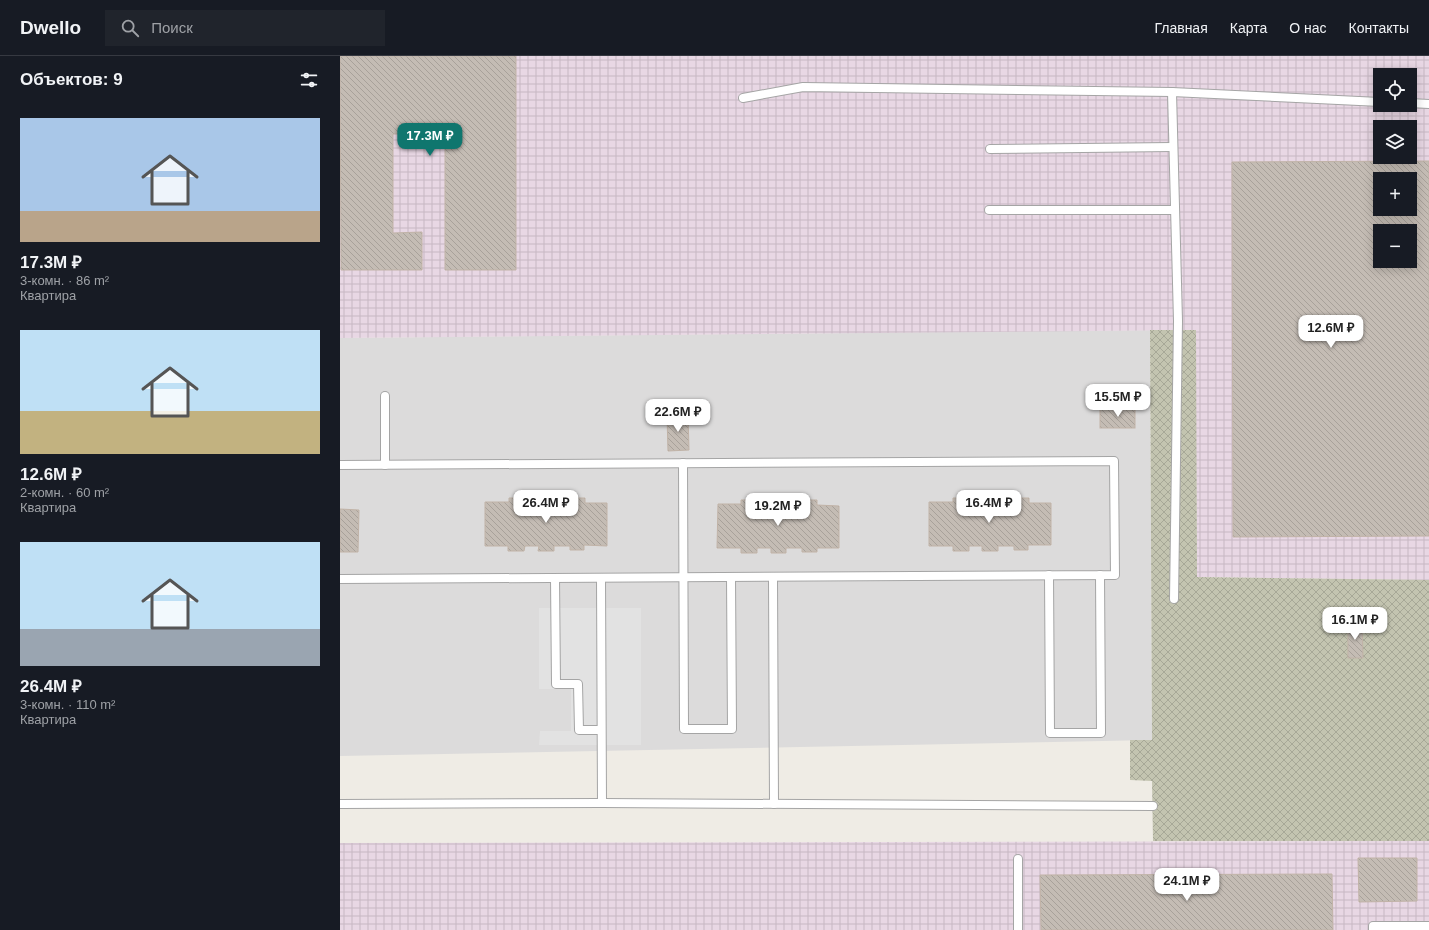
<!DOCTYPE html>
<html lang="ru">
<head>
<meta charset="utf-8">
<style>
  body { margin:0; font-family:Helvetica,sans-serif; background:#20242c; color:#f1f3f6; height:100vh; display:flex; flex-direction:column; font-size:15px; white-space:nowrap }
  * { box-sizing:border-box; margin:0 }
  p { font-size:13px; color:#9ea1a6 }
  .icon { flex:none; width:22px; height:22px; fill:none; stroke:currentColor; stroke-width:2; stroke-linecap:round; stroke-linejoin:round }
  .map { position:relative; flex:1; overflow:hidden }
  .panel { display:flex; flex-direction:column; background:#171b24; width:340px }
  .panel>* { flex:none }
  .buttons { position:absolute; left:1033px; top:12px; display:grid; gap:8px }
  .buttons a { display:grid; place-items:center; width:44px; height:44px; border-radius:0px; background:#171b24; box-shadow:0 2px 10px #0003; font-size:20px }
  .price { position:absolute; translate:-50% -34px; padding:0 9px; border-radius:8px; background:#fff; color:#222; font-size:13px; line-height:26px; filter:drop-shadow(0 1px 2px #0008) }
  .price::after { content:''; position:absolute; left:50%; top:24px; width:12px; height:9px; margin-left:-6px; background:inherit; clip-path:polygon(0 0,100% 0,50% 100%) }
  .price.current { background:#0f766e; color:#fff }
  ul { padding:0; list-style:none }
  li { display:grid; align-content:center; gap:8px; height:212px; padding:0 20px }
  li span { display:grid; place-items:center; height:124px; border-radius:0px; color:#555 }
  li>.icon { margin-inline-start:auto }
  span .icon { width:72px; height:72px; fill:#fffc; stroke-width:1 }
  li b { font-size:17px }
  h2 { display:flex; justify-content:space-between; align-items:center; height:48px; padding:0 20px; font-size:17px }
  header { display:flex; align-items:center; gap:24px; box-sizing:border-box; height:56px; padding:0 20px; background:#171b24; border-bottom:1px solid #363941 }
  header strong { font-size:19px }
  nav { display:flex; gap:22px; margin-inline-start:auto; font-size:14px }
  .search { width:280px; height:36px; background:#20242c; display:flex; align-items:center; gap:10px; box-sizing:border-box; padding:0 14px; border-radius:0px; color:#9ea1a6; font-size:15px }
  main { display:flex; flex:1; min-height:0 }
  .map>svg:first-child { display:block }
  .residential { fill:#dcdbdb }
  .industrial { fill:url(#industrial-grid); fill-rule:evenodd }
  .construction { fill:url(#construction-cross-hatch) }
  .parking { fill:#e2e2e2 }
  .building { fill:url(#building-back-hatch); stroke:#c1b3a7; fill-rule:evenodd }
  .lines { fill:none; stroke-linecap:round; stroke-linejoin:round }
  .service-casing { stroke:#a5a5a5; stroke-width:10 }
  .service { stroke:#fff; stroke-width:8 }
</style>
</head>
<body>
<header>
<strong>Dwello</strong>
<div class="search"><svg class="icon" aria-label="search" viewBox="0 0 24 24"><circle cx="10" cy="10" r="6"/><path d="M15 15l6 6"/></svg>Поиск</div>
<nav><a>Главная</a><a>Карта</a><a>О нас</a><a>Контакты</a></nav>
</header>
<main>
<section class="panel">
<h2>Объектов: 9<svg class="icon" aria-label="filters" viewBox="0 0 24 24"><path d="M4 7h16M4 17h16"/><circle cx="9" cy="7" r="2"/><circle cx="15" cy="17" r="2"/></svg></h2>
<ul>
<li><span style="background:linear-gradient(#a9c7e8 75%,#b9a48a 0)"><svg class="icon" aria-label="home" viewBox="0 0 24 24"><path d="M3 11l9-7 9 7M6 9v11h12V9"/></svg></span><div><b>17.3M ₽</b><p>3-комн. · 86 m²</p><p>Квартира</p></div></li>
<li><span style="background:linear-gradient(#bfe0f5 65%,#c2b280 0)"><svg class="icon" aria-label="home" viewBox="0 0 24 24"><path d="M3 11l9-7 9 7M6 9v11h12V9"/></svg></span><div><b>12.6M ₽</b><p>2-комн. · 60 m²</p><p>Квартира</p></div></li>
<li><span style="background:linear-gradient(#bfe0f5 70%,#9aa5b1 0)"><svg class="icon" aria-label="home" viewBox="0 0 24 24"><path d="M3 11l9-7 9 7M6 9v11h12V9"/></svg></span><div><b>26.4M ₽</b><p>3-комн. · 110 m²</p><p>Квартира</p></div></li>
</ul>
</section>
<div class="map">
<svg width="1089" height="874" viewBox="0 0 1089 874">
  <defs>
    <pattern id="industrial-grid" width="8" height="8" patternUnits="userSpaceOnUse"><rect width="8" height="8" fill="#e8d7e4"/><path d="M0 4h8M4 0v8" fill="none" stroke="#c7b8c3"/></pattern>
    <pattern id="construction-cross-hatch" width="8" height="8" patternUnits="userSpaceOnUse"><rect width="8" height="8" fill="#c3c4b0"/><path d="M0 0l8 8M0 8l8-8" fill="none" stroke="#a7a897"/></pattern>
    <pattern id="building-back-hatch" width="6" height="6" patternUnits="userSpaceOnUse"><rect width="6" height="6" fill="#c4bcb4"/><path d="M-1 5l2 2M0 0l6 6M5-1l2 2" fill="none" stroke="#a8a19a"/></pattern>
  </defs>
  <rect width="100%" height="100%" fill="#efece5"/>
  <polygon class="residential" points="810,274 812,684 0,700 0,282"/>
  <g class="industrial">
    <path d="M0 0H1089V524L857 521 855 274 0 282ZM1040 19H1070V49H1040ZM1040 71H1070V101H1040ZM1040 123H1070V153H1040ZM1040 175H1070V205H1040Z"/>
    <polygon points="1089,785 1089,874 0,874 0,787"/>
  </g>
  <polygon class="construction" points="810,274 856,274 857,521 1089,524 1089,785 813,785 812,725 790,724 790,684 812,684"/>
  <polygon class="parking" points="199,552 301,552 301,689 199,689 200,675 231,675 231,633 199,633"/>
  <g class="building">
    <polygon points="0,0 176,0 176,214 105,214 105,78 53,78 53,177 82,176 82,214 1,214"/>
    <path d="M1089 105V480L893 481 892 106ZM1040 123H1070V153H1040ZM1040 175H1070V205H1040Z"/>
    <rect x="760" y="351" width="35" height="21"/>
    <polygon points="348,359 349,394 328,395 327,360"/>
    <polygon points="169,442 185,442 185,446 230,446 230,442 245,442 245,447 267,447 267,490 244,489 244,494 230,494 230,490 214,490 214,495 198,495 199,490 185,490 184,495 168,495 168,490 145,490 145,446 169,446"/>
    <polygon points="613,442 629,442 629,446 674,446 675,442 689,442 689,447 711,447 711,489 688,489 688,494 674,494 674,490 658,490 658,495 642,495 642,490 629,490 629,495 613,495 613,490 589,490 589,446 613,446"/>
    <polygon points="401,444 417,444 417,448 463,449 463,444 477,444 477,449 499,450 499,492 477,492 477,496 462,496 462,492 446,492 446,497 431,497 431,492 417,492 417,497 401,497 401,492 377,492 378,448 401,448"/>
    <polygon points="0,453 19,454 18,496 0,496"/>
    <polygon points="1008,567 1022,567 1023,602 1008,602"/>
    <polygon points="1018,802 1077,802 1077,845 1019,846"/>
    <polygon points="992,818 993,874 701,874 700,819"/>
  </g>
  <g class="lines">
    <g class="service-casing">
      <g id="service">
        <polyline points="832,36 838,265 834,543"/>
        <polyline points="403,42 463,31 832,36 1040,46"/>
        <polyline points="1070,47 1089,48"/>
        <polyline points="650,93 833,91"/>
        <polyline points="649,154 835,154"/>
        <polyline points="45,340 45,409"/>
        <polyline points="343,407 344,673 392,673 391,521"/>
        <polyline points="0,409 774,405 775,519 0,523"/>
        <polyline points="709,519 710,677 761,677 760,519"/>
        <polyline points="433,521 434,748"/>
        <polyline points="215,522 216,628 238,628 239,674 261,674"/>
        <polyline points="261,522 262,747"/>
        <polyline points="0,748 262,747 813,750"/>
        <polyline points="678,803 678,874"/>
        <polyline points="1033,874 1033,870 1089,870"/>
      </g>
    </g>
    <use href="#service" class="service"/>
  </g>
</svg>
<div class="buttons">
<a><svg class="icon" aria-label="locate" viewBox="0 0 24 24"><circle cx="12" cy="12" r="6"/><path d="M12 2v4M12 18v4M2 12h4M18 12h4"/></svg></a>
<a><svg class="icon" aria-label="layers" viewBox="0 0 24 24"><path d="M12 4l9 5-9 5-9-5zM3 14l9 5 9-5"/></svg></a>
<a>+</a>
<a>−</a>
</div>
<b class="price current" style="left:90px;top:101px">17.3M ₽</b>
<b class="price" style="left:991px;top:293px">12.6M ₽</b>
<b class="price" style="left:778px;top:362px">15.5M ₽</b>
<b class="price" style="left:338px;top:377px">22.6M ₽</b>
<b class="price" style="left:206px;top:468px">26.4M ₽</b>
<b class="price" style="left:649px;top:468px">16.4M ₽</b>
<b class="price" style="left:438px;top:471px">19.2M ₽</b>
<b class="price" style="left:1015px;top:585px">16.1M ₽</b>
<b class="price" style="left:847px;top:846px">24.1M ₽</b>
</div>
</main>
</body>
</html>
